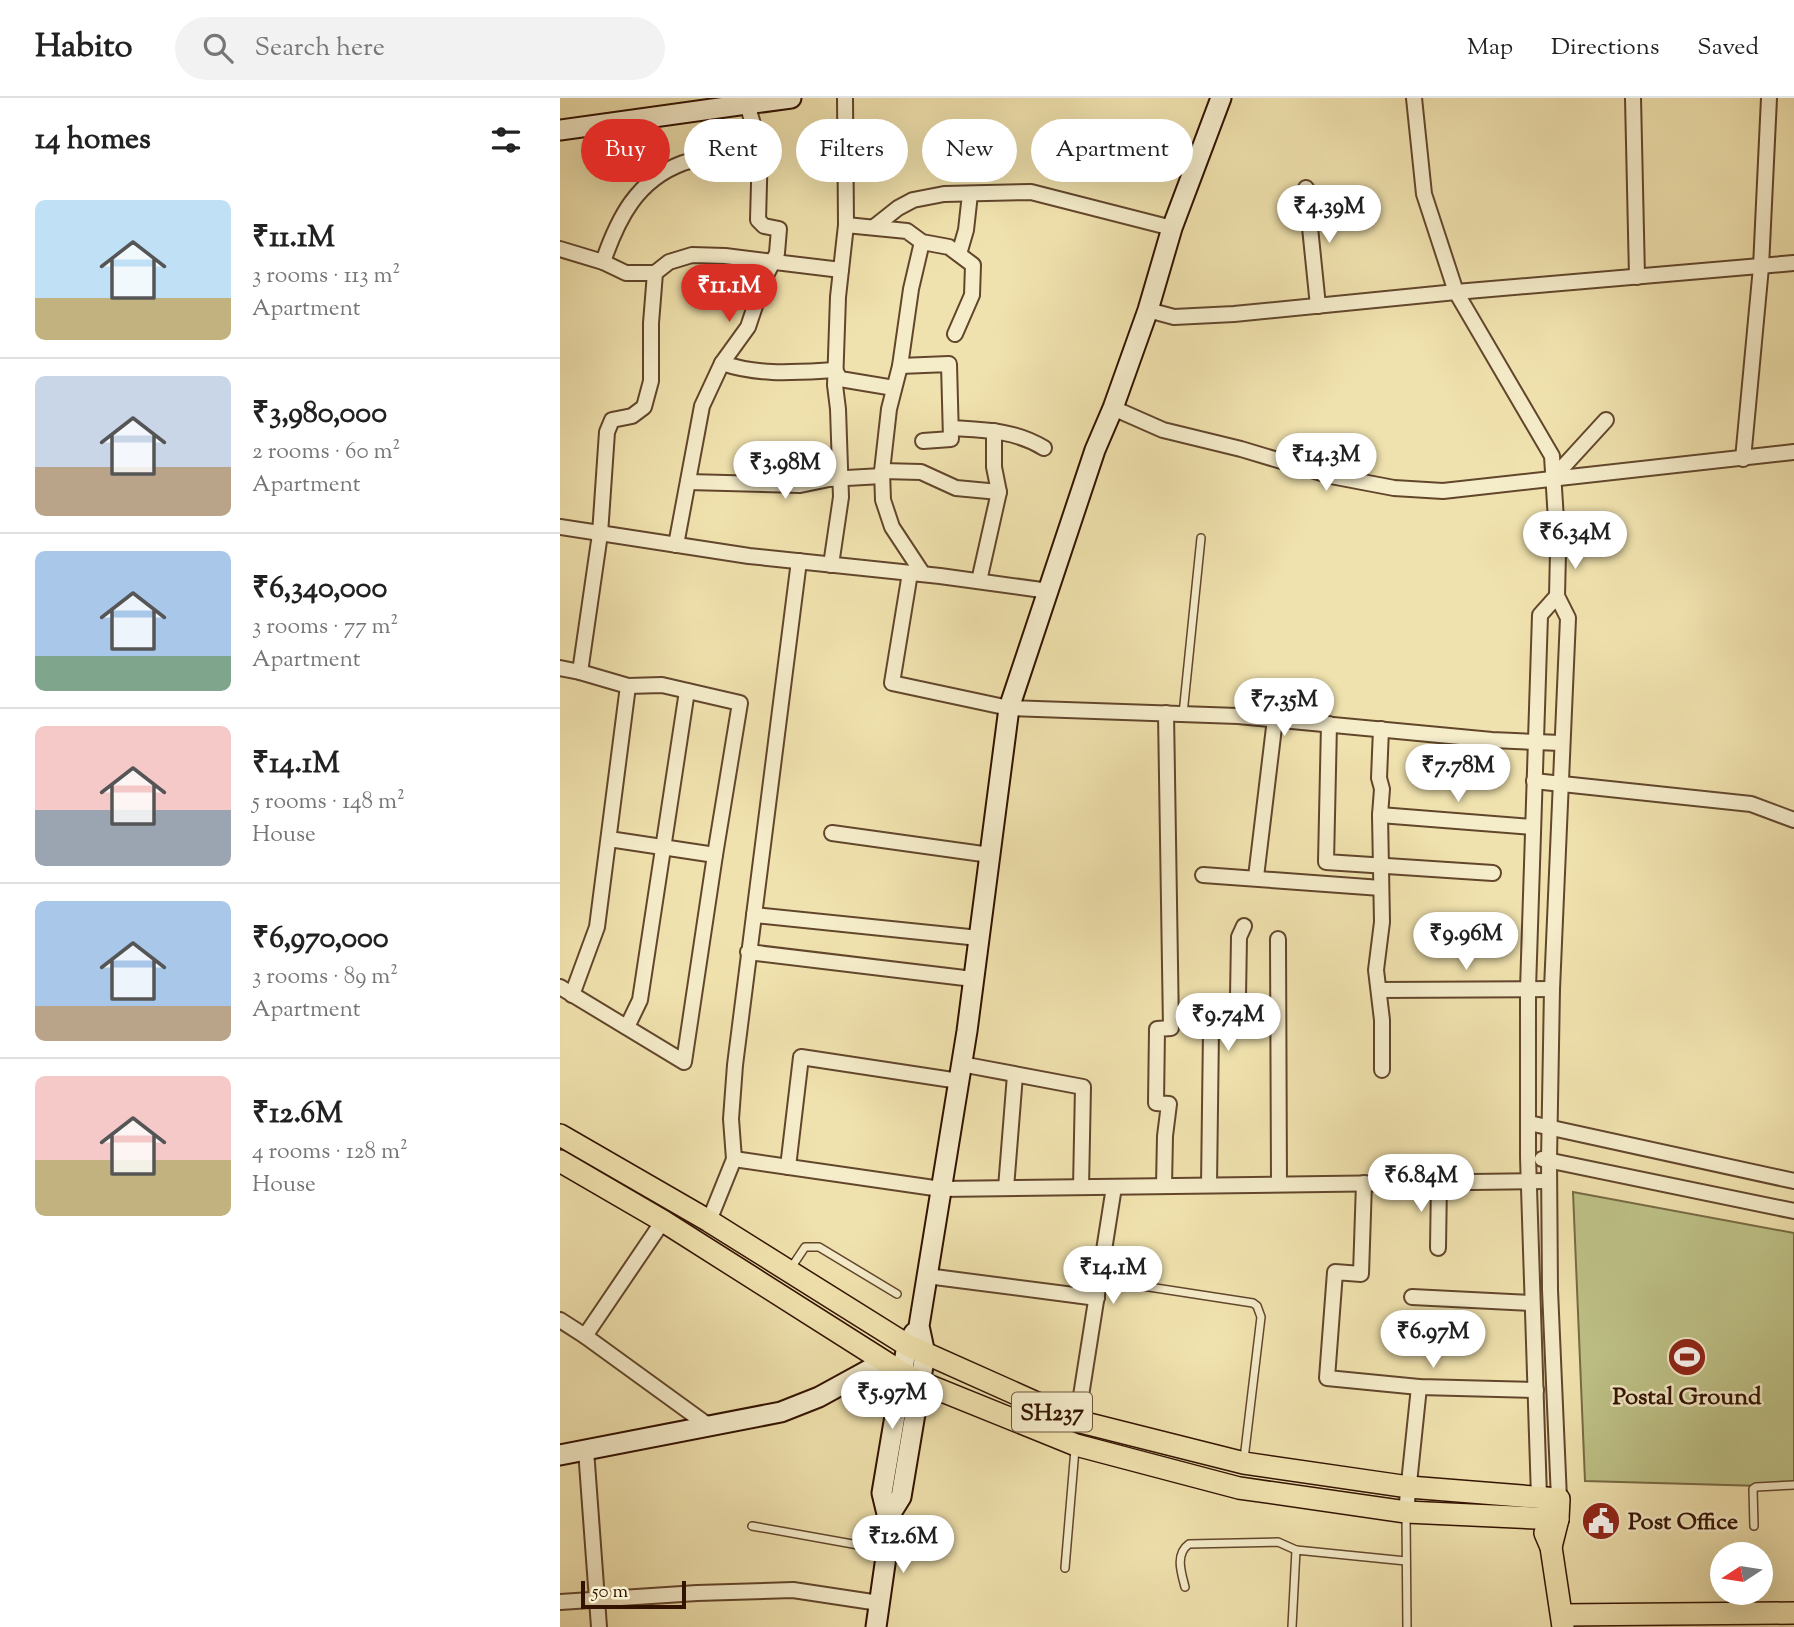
<!DOCTYPE html>
<html lang="en">
<head>
<meta charset="utf-8">
<style>
  body { margin:0; font-family:"Sorts Mill Goudy",serif; background:#f2f2f2; color:#222; height:100vh; display:flex; flex-direction:column; font-size:26px; white-space:nowrap }
  * { box-sizing:border-box; margin:0 }
  p { font-size:23px; color:#767676 }
  .icon { flex:none; width:38px; height:38px; fill:none; stroke:currentColor; stroke-width:2; stroke-linecap:round; stroke-linejoin:round }
  .map { position:relative; flex:1; overflow:hidden }
  .sheet { display:flex; flex-direction:column; background:#fff; width:560px }
  .sheet>* { flex:none }
  .top-card { position:absolute; left:21px; top:21px; width:665px; height:63px; display:flex; gap:14px }
  .needle { width:46px; rotate:258deg }
  .fabs { position:absolute; left:1150px; top:1444px; display:grid; gap:14px }
  .fabs a { display:grid; place-items:center; width:63px; height:63px; border-radius:50%; background:#fff; box-shadow:0 7px 28px #0002; font-size:35px }
  .scale { position:absolute; left:21px; bottom:18px; width:105px; box-sizing:border-box; padding-left:7px; border:4px solid #321201; border-top:0; font-size:19px; line-height:24px; white-space:nowrap; color:#321201; -webkit-text-stroke:5px #f5ecca; paint-order:stroke }
  .price { position:absolute; translate:-50% -60px; padding:0 16px; border-radius:24px; background:#fff; color:#222; font-size:23px; line-height:46px; filter:drop-shadow(0 2px 4px #0008) }
  .price::after { content:''; position:absolute; left:50%; top:42px; width:21px; height:16px; margin-left:-10px; background:inherit; clip-path:polygon(0 0,100% 0,50% 100%) }
  .price.selected { background:#d93025; color:#fff }
  ul { padding:0; list-style:none }
  li { display:flex; align-items:center; gap:21px; height:175px; padding:0 35px }
  li+li { border-top:2px solid #e0e0e0 }
  li span { display:grid; place-items:center; flex:none; width:196px; height:140px; border-radius:10px; color:#555 }
  li>.icon { margin-inline-start:auto }
  span .icon { width:84px; height:84px; fill:#fffc; stroke-width:1 }
  li b { font-size:30px }
  h2 { display:flex; justify-content:space-between; align-items:center; height:84px; padding:0 35px; font-size:30px }
  .pill { padding:0 24px; border-radius:32px; background:#fff; box-shadow:0 7px 28px #0002; font-size:24px; line-height:63px }
  .pill.selected { background:#d93025; color:#fff }
  header { display:flex; align-items:center; gap:42px; box-sizing:border-box; height:98px; padding:0 35px; background:#fff; border-bottom:2px solid #e0e0e0 }
  header strong { font-size:33px }
  nav { display:flex; gap:38px; margin-inline-start:auto; font-size:24px }
  .search { width:490px; height:63px; background:#f2f2f2; display:flex; align-items:center; gap:18px; box-sizing:border-box; padding:0 24px; border-radius:38px; color:#767676; font-size:26px }
  main { display:flex; flex:1; min-height:0 }
  .map>svg:first-child { display:block }
  .green { fill:#bec287; stroke:#786a44; stroke-width:2 }
  .lines { fill:none; stroke-linecap:round; stroke-linejoin:round }
  .lane-casing { stroke:#62462c; stroke-width:10 }
  .street-casing { stroke:#62462c; stroke-width:18 }
  .secondary-casing { stroke:#321201; stroke-width:23 }
  .primary-casing { stroke:#321201; stroke-width:24 }
  .lane { stroke:#f5ecca; stroke-width:7 }
  .street { stroke:#f5ecca; stroke-width:14 }
  .secondary { stroke:#f5ecca; stroke-width:19 }
  .primary { stroke:#f0e2ae; stroke-width:21 }
  .labels { text-anchor:middle; stroke-width:5; stroke-linejoin:round; paint-order:stroke }
  .shield { fill:#f5ecca; stroke:#6c533d; stroke-width:2 }
  .shield-label { font-size:23px; font-weight:bold; fill:#321201 }
  .poi-label { font-size:24px; font-weight:bold; fill:#321201; stroke:#f5ecca }
</style>
</head>
<body>
<header>
<strong>Habito</strong>
<div class="search"><svg class="icon" aria-label="search" viewBox="0 0 24 24"><circle cx="10" cy="10" r="6"/><path d="M15 15l6 6"/></svg>Search here</div>
<nav><a>Map</a><a>Directions</a><a>Saved</a></nav>
</header>
<main>
<section class="sheet">
<h2>14 homes<svg class="icon" aria-label="filters" viewBox="0 0 24 24"><path d="M4 7h16M4 17h16"/><circle cx="9" cy="7" r="2"/><circle cx="15" cy="17" r="2"/></svg></h2>
<ul>
<li><span style="background:linear-gradient(#bfe0f5 70%,#c2b280 0)"><svg class="icon" aria-label="home" viewBox="0 0 24 24"><path d="M3 11l9-7 9 7M6 9v11h12V9"/></svg></span><div><b>₹11.1M</b><p>3 rooms · 113 m²</p><p>Apartment</p></div></li>
<li><span style="background:linear-gradient(#c9d6e8 65%,#b9a48a 0)"><svg class="icon" aria-label="home" viewBox="0 0 24 24"><path d="M3 11l9-7 9 7M6 9v11h12V9"/></svg></span><div><b>₹3,980,000</b><p>2 rooms · 60 m²</p><p>Apartment</p></div></li>
<li><span style="background:linear-gradient(#a9c7e8 75%,#7fa58c 0)"><svg class="icon" aria-label="home" viewBox="0 0 24 24"><path d="M3 11l9-7 9 7M6 9v11h12V9"/></svg></span><div><b>₹6,340,000</b><p>3 rooms · 77 m²</p><p>Apartment</p></div></li>
<li><span style="background:linear-gradient(#f6c9c9 60%,#9aa5b1 0)"><svg class="icon" aria-label="home" viewBox="0 0 24 24"><path d="M3 11l9-7 9 7M6 9v11h12V9"/></svg></span><div><b>₹14.1M</b><p>5 rooms · 148 m²</p><p>House</p></div></li>
<li><span style="background:linear-gradient(#a9c7e8 75%,#b9a48a 0)"><svg class="icon" aria-label="home" viewBox="0 0 24 24"><path d="M3 11l9-7 9 7M6 9v11h12V9"/></svg></span><div><b>₹6,970,000</b><p>3 rooms · 89 m²</p><p>Apartment</p></div></li>
<li><span style="background:linear-gradient(#f6c9c9 60%,#c2b280 0)"><svg class="icon" aria-label="home" viewBox="0 0 24 24"><path d="M3 11l9-7 9 7M6 9v11h12V9"/></svg></span><div><b>₹12.6M</b><p>4 rooms · 128 m²</p><p>House</p></div></li>
</ul>
</section>
<div class="map">
<svg width="1234" height="1529" viewBox="0 0 1234 1529">
  <rect width="100%" height="100%" fill="#f0e2ae"/>
  <filter id="stains"><feTurbulence type="fractalNoise" baseFrequency=".00286" numOctaves="4"/><feColorMatrix values="0 0 0 0 .2 0 0 0 0 .09 0 0 0 0 .02 0 0 0 .5 -.17"/></filter>
  <radialGradient id="worn" r=".72"><stop offset=".6" stop-color="#630" stop-opacity="0"/><stop offset="1" stop-color="#630" stop-opacity=".3"/></radialGradient>
  <polygon class="green" points="1013,1094 1234,1135 1234,1389 1025,1383"/>
  <g class="lines">
    <g class="lane-casing">
      <g id="lane">
        <polyline points="623,616 641,440"/>
        <polyline points="229,1173 245,1149 259,1149 337,1196"/>
        <polyline points="576,1187 693,1205 697,1208 701,1219 684,1361"/>
        <polyline points="846,1418 847,1529"/>
        <polyline points="192,1428 326,1452"/>
        <polyline points="1194,1428 1193,1391 1196,1389 1234,1387"/>
        <polyline points="505,1470 515,1351"/>
        <path d="M625 1489C621 1474 615 1456 629 1446L718 1444 736 1452"/>
        <polyline points="732,1529 736,1452 846,1463"/>
      </g>
    </g>
    <g class="street-casing">
      <g id="street">
        <polyline points="854,0 864,96 896,194 992,358 998,454 997,498 1008,520 992,891 989,1062 990,1192 999,1401"/>
        <polyline points="1073,0 1077,179"/>
        <polyline points="746,90 758,208"/>
        <polyline points="286,127 347,133 362,144 389,149 413,167 412,197 395,236"/>
        <polyline points="314,129 338,110 353,102 384,96 471,94 612,130"/>
        <polyline points="362,144 351,191 340,268 329,311 322,373 323,402 332,429 363,476"/>
        <path d="M0 151 43 164C58 120 77 82 123 65 140 58 180 62 200 63"/>
        <polyline points="399,156 406,132 410,96"/>
        <polyline points="43,164 66,175 95,175"/>
        <polyline points="588,212 614,219 674,216 896,194 1234,165"/>
        <path d="M162 265C199 278 237 274 275 272L280 281 334 290"/>
        <polyline points="340,268 389,266 391,341 363,343"/>
        <polyline points="553,310 603,332 681,351 771,378 834,390 883,393 1234,354"/>
        <path d="M391 330C424 332 455 332 484 350"/>
        <polyline points="1183,361 1201,169 1209,0"/>
        <polyline points="322,373 361,374 396,390 439,394"/>
        <polyline points="992,381 1046,322"/>
        <polyline points="128,384 240,387 269,381 322,378"/>
        <polyline points="0,429 189,458 380,478 489,493"/>
        <polyline points="116,447 142,308 162,265 188,229 203,184 217,155 219,131 204,128 198,122 200,49 187,6"/>
        <polyline points="271,467 281,399 278,311 275,287 278,199 286,127 285,0"/>
        <polyline points="350,475 332,585 449,610 678,618 932,642 1001,645"/>
        <polyline points="419,483 439,394 434,369 434,333"/>
        <polyline points="0,570 20,574 68,588 102,587 180,605 155,757 124,964 0,889"/>
        <polyline points="20,574 40,436 47,334 52,322 72,318 84,309 91,283 91,225 95,175 109,164 132,157 165,158 281,172"/>
        <polyline points="769,626 766,764 933,775"/>
        <polyline points="821,631 819,680 822,691 820,717 822,824 816,872 822,922 822,972"/>
        <polyline points="974,683 1191,706 1234,722"/>
        <polyline points="820,717 973,729"/>
        <polyline points="272,735 430,757"/>
        <polyline points="49,741 155,757"/>
        <polyline points="643,777 821,790"/>
        <polyline points="696,779 715,621"/>
        <polyline points="194,817 419,840"/>
        <polyline points="718,841 719,1086"/>
        <polyline points="188,854 413,881"/>
        <polyline points="819,892 992,891"/>
        <polyline points="12,897 37,829 68,588"/>
        <polyline points="67,929 80,902 127,593"/>
        <polyline points="401,966 523,989 521,1089"/>
        <polyline points="969,1025 1234,1083"/>
        <polyline points="174,1061 381,1091 989,1083"/>
        <polyline points="982,1061 1234,1113"/>
        <polyline points="228,1069 241,959 399,983"/>
        <polyline points="804,1085 801,1176 775,1174 767,1280 859,1289 976,1292"/>
        <polyline points="649,1087 651,932 670,923 678,899 679,839 684,828"/>
        <polyline points="604,1088 605,1038 609,1006 596,1005 597,931 611,930 606,615"/>
        <polyline points="446,1090 455,977"/>
        <polyline points="149,1123 174,1061 171,1021 175,967 239,463"/>
        <polyline points="878,1150 879,1084"/>
        <polyline points="367,1178 537,1200"/>
        <polyline points="852,1199 971,1205"/>
        <polyline points="0,1222 25,1238 149,1328"/>
        <polyline points="25,1238 103,1123"/>
        <polyline points="517,1323 554,1089"/>
        <polyline points="26,1352 39,1529"/>
        <polyline points="979,1399 968,1059 968,891 980,517 997,498"/>
        <polyline points="846,1414 859,1289"/>
        <polyline points="0,1504 137,1495 233,1492 319,1505"/>
      </g>
    </g>
    <g class="secondary-casing">
      <g id="secondary">
        <polyline points="0,32 231,0"/>
        <polyline points="0,1357 221,1314 259,1299 323,1264"/>
        <polyline points="328,1420 341,1399 365,1256 359,1228 407,933 449,610 535,352 553,310 588,212 612,130 661,0"/>
        <polyline points="316,1529 327,1452 328,1420 322,1395 347,1247 354,1235"/>
      </g>
    </g>
    <g class="primary-casing">
      <g id="primary">
        <polyline points="0,1037 149,1123 347,1247 517,1323 684,1365 849,1389 999,1401 998,1421 991,1449"/>
        <polyline points="0,1063 103,1123 341,1274 360,1284 516,1347 679,1390 846,1414 998,1421"/>
        <polyline points="985,1435 991,1449 1003,1529"/>
        <polyline points="1002,1517 1234,1515"/>
      </g>
    </g>
    <use href="#lane" class="lane"/>
    <use href="#street" class="street"/>
    <use href="#secondary" class="secondary"/>
    <use href="#primary" class="primary"/>
  </g>
  <defs>
    <g id="stadium-disc" transform="scale(2.0125)"><circle r="9.5" fill="#8f2418" stroke="#f5ecca"/><path d="M0-5a6.5 5 0 1 0 0 10a6.5 5 0 1 0 0-10ZM-3.5-1.8h7v3.6h-7Z" fill="#fff"/></g>
    <g id="civic-disc" transform="scale(2.0125)"><circle r="9.5" fill="#8f2418" stroke="#f5ecca"/><path d="M-.6-6.5H3V-4.5H.6V-3L4-1V1h2V6H-6V1h2V-1L-.6-3ZM-1.2 2.5V6h2.4V2.5Z" fill="#fff"/></g>
  </defs>
  <g fill-rule="evenodd">
    <use href="#stadium-disc" x="1127" y="1259"/>
    <use href="#civic-disc" x="1041" y="1423"/>
  </g>
  <g class="labels">
    <rect class="shield" x="452" y="1294.5" width="80" height="39" rx="5"/>
    <g class="shield-label">
      <text x="492" y="1322">SH237</text>
    </g>
    <g class="poi-label">
      <text x="1127" y="1306">Postal Ground</text>
      <text x="1068" y="1431" text-anchor="start">Post Office</text>
    </g>
  </g>
  <rect width="100%" height="100%" filter="url(#stains)"/>
  <rect width="100%" height="100%" fill="url(#worn)"/>
</svg>
<div class="fabs">
<a><svg class="needle" viewBox="-14 -14 28 28"><path d="M0-13l5 13h-10z" fill="#e53935"/><path d="M0 13l5-13h-10z" fill="#767676"/></svg></a>
</div>
<div class="scale">50 m</div>
<b class="price" style="left:769px;top:147px">₹4.39M</b>
<b class="price selected" style="left:169px;top:226px">₹11.1M</b>
<b class="price" style="left:766px;top:395px">₹14.3M</b>
<b class="price" style="left:225px;top:403px">₹3.98M</b>
<b class="price" style="left:1015px;top:473px">₹6.34M</b>
<b class="price" style="left:724px;top:640px">₹7.35M</b>
<b class="price" style="left:898px;top:706px">₹7.78M</b>
<b class="price" style="left:906px;top:874px">₹9.96M</b>
<b class="price" style="left:668px;top:955px">₹9.74M</b>
<b class="price" style="left:861px;top:1116px">₹6.84M</b>
<b class="price" style="left:553px;top:1208px">₹14.1M</b>
<b class="price" style="left:873px;top:1272px">₹6.97M</b>
<b class="price" style="left:332px;top:1333px">₹5.97M</b>
<b class="price" style="left:343px;top:1477px">₹12.6M</b>
<div class="top-card">
<a class="pill selected">Buy</a>
<a class="pill">Rent</a>
<a class="pill">Filters</a>
<a class="pill">New</a>
<a class="pill">Apartment</a>
</div>
</div>
</main>
</body>
</html>
